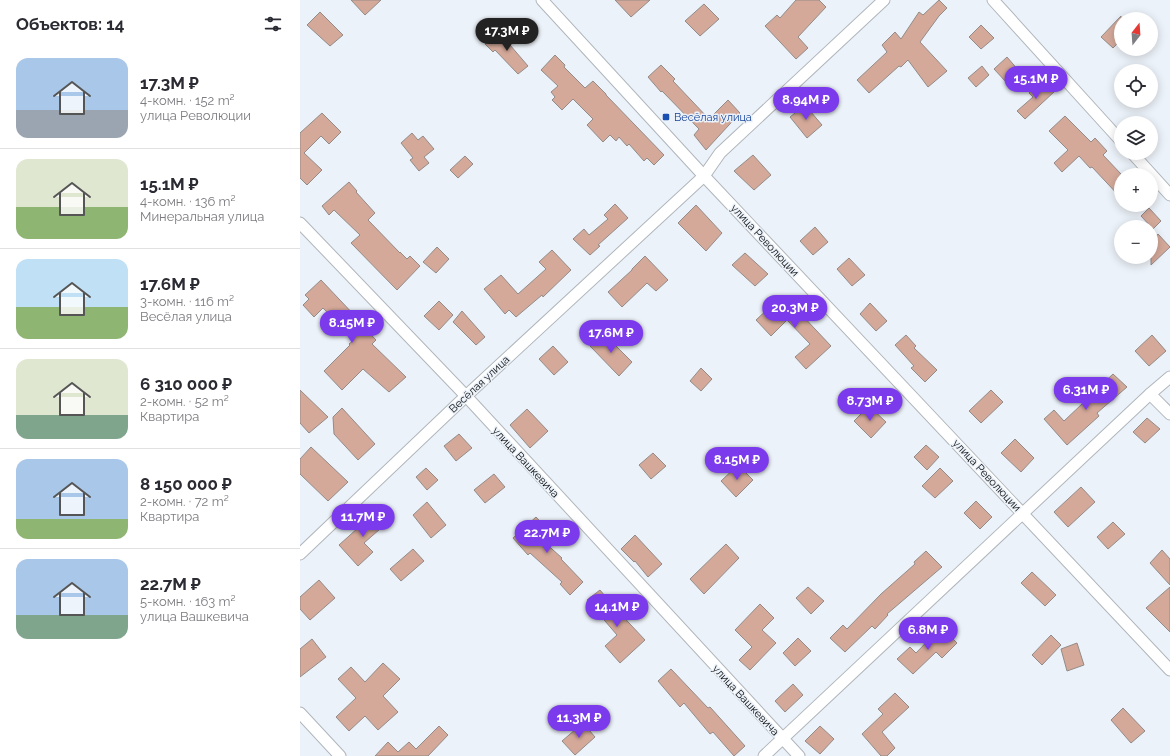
<!DOCTYPE html>
<html lang="ru">
<head>
<meta charset="utf-8">
<style>
  body { margin:0; font-family:Raleway,sans-serif; background:#f7f7f7; color:#2b2b33; height:100vh; display:flex; flex-direction:column; font-size:15px; white-space:nowrap }
  * { box-sizing:border-box; margin:0 }
  p { font-size:13px; color:#7c7c81 }
  .icon { flex:none; width:22px; height:22px; fill:none; stroke:currentColor; stroke-width:2; stroke-linecap:round; stroke-linejoin:round }
  .map { position:relative; flex:1; overflow:hidden }
  .panel { display:flex; flex-direction:column; background:#fff; width:300px }
  .panel>* { flex:none }
  .needle { width:26px; rotate:17deg }
  .controls { position:absolute; left:814px; top:12px; display:grid; gap:8px }
  .controls a { display:grid; place-items:center; width:44px; height:44px; border-radius:50%; background:#fff; box-shadow:0 2px 10px #0003; font-size:20px }
  .price { position:absolute; translate:-50% -34px; padding:0 9px; border-radius:14px; background:#7c3aed; color:#fff; font-size:13px; line-height:26px; filter:drop-shadow(0 1px 2px #0008) }
  .price::after { content:''; position:absolute; left:50%; top:24px; width:12px; height:9px; margin-left:-6px; background:inherit; clip-path:polygon(0 0,100% 0,50% 100%) }
  .price.on { background:#222; color:#fff }
  ul { padding:0; list-style:none }
  li { display:flex; align-items:center; gap:12px; height:100px; padding:0 16px }
  li+li { border-top:1px solid #e1e1e2 }
  li span { display:grid; place-items:center; flex:none; width:112px; height:80px; border-radius:12px; color:#555 }
  li>.icon { margin-inline-start:auto }
  span .icon { width:48px; height:48px; fill:#fffc; stroke-width:1 }
  li b { font-size:17px }
  h2 { display:flex; justify-content:space-between; align-items:center; height:48px; padding:0 16px; font-size:17px }
  main { display:flex; flex:1; min-height:0 }
  .map>svg:first-child { display:block }
  .building { fill:#d4a99a; stroke:#938b88 }
  .lines { fill:none; stroke-linecap:round; stroke-linejoin:round }
  .street-casing { stroke:#b0b6bc; stroke-width:13 }
  .street { stroke:#fff; stroke-width:11 }
  .transit-dot { fill:#1a4fb4; stroke:#ecf2f9; stroke-width:1.5 }
  .labels { text-anchor:middle; stroke-width:3; stroke-linejoin:round; paint-order:stroke }
  .transit-label { font-size:11px; fill:#164399; stroke:#ecf2f9; text-anchor:start }
  .street-label { font-size:11px; fill:#0c0e10; stroke:#ecf2f9 }
</style>
</head>
<body>
<main>
<section class="panel">
<h2>Объектов: 14<svg class="icon" aria-label="filters" viewBox="0 0 24 24"><path d="M4 7h16M4 17h16"/><circle cx="9" cy="7" r="2"/><circle cx="15" cy="17" r="2"/></svg></h2>
<ul>
<li><span style="background:linear-gradient(#a9c7e8 65%,#9aa5b1 0)"><svg class="icon" aria-label="home" viewBox="0 0 24 24"><path d="M3 11l9-7 9 7M6 9v11h12V9"/></svg></span><div><b>17.3M ₽</b><p>4-комн. · 152 m²</p><p>улица Революции</p></div></li>
<li><span style="background:linear-gradient(#dfe7d0 60%,#8fb573 0)"><svg class="icon" aria-label="home" viewBox="0 0 24 24"><path d="M3 11l9-7 9 7M6 9v11h12V9"/></svg></span><div><b>15.1M ₽</b><p>4-комн. · 136 m²</p><p>Минеральная улица</p></div></li>
<li><span style="background:linear-gradient(#bfe0f5 60%,#8fb573 0)"><svg class="icon" aria-label="home" viewBox="0 0 24 24"><path d="M3 11l9-7 9 7M6 9v11h12V9"/></svg></span><div><b>17.6M ₽</b><p>3-комн. · 116 m²</p><p>Весёлая улица</p></div></li>
<li><span style="background:linear-gradient(#dfe7d0 70%,#7fa58c 0)"><svg class="icon" aria-label="home" viewBox="0 0 24 24"><path d="M3 11l9-7 9 7M6 9v11h12V9"/></svg></span><div><b>6 310 000 ₽</b><p>2-комн. · 52 m²</p><p>Квартира</p></div></li>
<li><span style="background:linear-gradient(#a9c7e8 75%,#8fb573 0)"><svg class="icon" aria-label="home" viewBox="0 0 24 24"><path d="M3 11l9-7 9 7M6 9v11h12V9"/></svg></span><div><b>8 150 000 ₽</b><p>2-комн. · 72 m²</p><p>Квартира</p></div></li>
<li><span style="background:linear-gradient(#a9c7e8 70%,#7fa58c 0)"><svg class="icon" aria-label="home" viewBox="0 0 24 24"><path d="M3 11l9-7 9 7M6 9v11h12V9"/></svg></span><div><b>22.7M ₽</b><p>5-комн. · 163 m²</p><p>улица Вашкевича</p></div></li>
</ul>
</section>
<div class="map">
<svg width="870" height="756" viewBox="0 0 870 756">
  <rect width="100%" height="100%" fill="#ecf2f9"/>
  <g class="building">
    <polygon points="51,0 81,0 65,15"/>
    <polygon points="315,0 350,0 331,17"/>
    <polygon points="496,0 519,0 526,7 498,37 508,48 496,59 465,26 477,15 480,18"/>
    <polygon points="639,0 647,8 639,16 620,42 647,71 628,87 608,60 601,67 599,66 569,93 557,80 587,52 582,45 595,32 601,39 619,12 623,15"/>
    <polygon points="404,4 419,19 400,36 385,21"/>
    <polygon points="20,12 43,35 30,46 7,25"/>
    <polygon points="821,16 821,40 813,48 801,37"/>
    <polygon points="681,25 694,38 681,49 669,37"/>
    <polygon points="198,31 228,66 218,74 195,50 193,52 185,44"/>
    <polygon points="255,55 265,65 264,67 285,88 293,81 306,94 306,95 364,155 354,165 347,158 344,161 329,144 327,146 319,137 316,141 310,135 303,142 287,125 293,119 273,99 262,110 252,100 255,97 251,92 258,86 241,70"/>
    <polygon points="707,57 719,71 706,82 694,69"/>
    <polygon points="361,65 375,79 373,81 409,119 428,100 440,113 406,150 394,135 399,129 362,91 361,92 348,77"/>
    <polygon points="682,66 689,75 676,87 668,78"/>
    <polygon points="748,83 755,91 725,119 717,111 733,97 729,93 737,85 741,89"/>
    <polygon points="505,105 522,125 507,138 490,117"/>
    <polygon points="22,113 41,132 29,144 21,136 4,153 22,170 7,185 0,178 0,133"/>
    <polygon points="765,116 791,142 795,138 807,151 803,155 821,174 821,198 792,167 790,168 779,156 762,172 754,163 768,150 749,131"/>
    <polygon points="112,133 118,140 123,136 134,149 124,157 129,163 119,171 110,160 113,158 101,143"/>
    <polygon points="453,155 471,175 454,190 434,171"/>
    <polygon points="165,156 173,164 158,178 150,170"/>
    <polygon points="49,182 57,191 56,192 75,213 68,220 100,253 100,252 107,259 110,256 120,266 97,290 51,243 60,235 34,210 29,215 22,206"/>
    <polygon points="315,204 328,218 298,245 300,246 290,255 273,239 284,229 289,235 308,219 304,215"/>
    <polygon points="396,205 422,233 406,251 378,223"/>
    <polygon points="849,208 861,221 853,229 841,216"/>
    <polygon points="515,227 528,242 513,255 500,241"/>
    <polygon points="858,234 870,247 851,265 851,241"/>
    <polygon points="137,247 149,259 136,273 123,262"/>
    <polygon points="252,250 271,270 243,297 242,295 216,317 209,310 205,314 184,289 201,275 218,294 246,269 239,262"/>
    <polygon points="445,253 468,274 455,286 432,265"/>
    <polygon points="345,256 368,280 356,291 347,283 322,307 308,292 332,270 332,269"/>
    <polygon points="549,258 565,275 552,286 537,269"/>
    <polygon points="21,280 57,318 56,319 76,340 72,344 106,377 89,392 63,369 42,390 24,371 50,345 49,344 54,340 23,308 14,317 3,305 9,299 5,295"/>
    <polygon points="483,295 531,346 506,369 495,357 510,344 487,320 471,336 456,320"/>
    <polygon points="139,301 153,315 139,330 124,316"/>
    <polygon points="570,303 587,321 576,331 560,314"/>
    <polygon points="162,311 185,337 176,345 153,322"/>
    <polygon points="302,332 332,362 319,376 290,346"/>
    <polygon points="606,335 616,346 614,348 637,370 625,382 611,368 614,366 595,345"/>
    <polygon points="852,335 866,351 849,366 835,351"/>
    <polygon points="253,346 268,362 254,375 239,359"/>
    <polygon points="401,368 412,379 401,391 390,381"/>
    <polygon points="813,374 827,387 797,413 799,416 767,445 744,419 754,410 764,421 800,387 799,387"/>
    <polygon points="0,390 28,417 9,433 0,423"/>
    <polygon points="691,390 703,402 681,423 669,411"/>
    <polygon points="569,406 586,422 571,438 554,421"/>
    <polygon points="42,408 75,444 58,460 34,434 33,417"/>
    <polygon points="227,409 248,431 230,448 210,425"/>
    <polygon points="847,418 860,429 845,443 833,432"/>
    <polygon points="159,434 172,448 156,461 144,446"/>
    <polygon points="715,439 734,458 721,472 701,453"/>
    <polygon points="626,445 639,457 627,470 614,457"/>
    <polygon points="11,447 48,482 28,501 0,474 0,459"/>
    <polygon points="353,453 366,466 351,479 339,465"/>
    <polygon points="438,465 453,480 436,497 421,481"/>
    <polygon points="126,468 138,480 127,490 116,477"/>
    <polygon points="640,468 653,481 635,498 622,486"/>
    <polygon points="194,474 205,487 185,503 174,490"/>
    <polygon points="781,487 795,502 768,527 754,512"/>
    <polygon points="676,501 692,517 680,529 664,513"/>
    <polygon points="127,502 146,525 131,538 113,515"/>
    <polygon points="78,510 88,522 64,543 73,552 58,566 39,545"/>
    <polygon points="236,517 251,533 243,541 262,558 261,559 283,582 270,595 260,584 262,582 230,553 228,555 213,538"/>
    <polygon points="813,522 825,534 808,549 797,537"/>
    <polygon points="335,535 362,564 348,577 335,561 334,562 321,549"/>
    <polygon points="426,544 439,558 404,594 390,579"/>
    <polygon points="113,549 124,561 101,581 90,569"/>
    <polygon points="862,550 870,559 870,585 850,563"/>
    <polygon points="626,551 642,567 587,614 588,615 575,629 572,626 545,652 530,638 543,625 547,629 581,594 615,564 614,562"/>
    <polygon points="732,572 756,595 745,606 721,583"/>
    <polygon points="19,580 35,598 10,620 0,609 0,597"/>
    <polygon points="508,587 524,601 511,614 496,598"/>
    <polygon points="870,587 870,632 846,608"/>
    <polygon points="300,590 315,608 345,640 320,663 305,646 317,635 287,600"/>
    <polygon points="460,604 474,618 462,630 476,643 450,670 439,660 452,647 435,630"/>
    <polygon points="641,627 657,643 642,658 636,652 613,674 597,659 610,647 616,653"/>
    <polygon points="751,635 761,645 742,665 732,655"/>
    <polygon points="498,638 511,651 495,666 483,653"/>
    <polygon points="12,639 26,657 0,677 0,649"/>
    <polygon points="777,643 784,665 767,671 761,649"/>
    <polygon points="83,663 100,679 83,696 98,712 78,730 65,716 49,731 36,717 56,698 38,679 51,667 65,682"/>
    <polygon points="371,669 408,708 410,707 445,746 434,756 413,732 410,734 384,703 380,707 358,681"/>
    <polygon points="493,684 503,695 485,712 475,701"/>
    <polygon points="595,693 609,707 582,732 595,748 587,756 581,756 562,734 583,714 578,709"/>
    <polygon points="823,708 845,731 831,743 811,720"/>
    <polygon points="283,723 295,737 275,755 262,741"/>
    <polygon points="139,726 148,735 128,756 75,756 88,742 98,752 109,742 116,749"/>
    <polygon points="520,726 534,739 520,754 505,741"/>
  </g>
  <g class="lines">
    <g class="street-casing">
      <g id="street">
        <polyline points="242,0 404,176 870,670"/>
        <polyline points="693,0 821,141"/>
        <polyline points="832,153 870,195"/>
        <polyline points="0,223 166,396 499,756"/>
        <polyline points="850,394 870,414"/>
        <polyline points="0,554 166,396 404,176 420,153 584,0"/>
        <polyline points="0,713 40,756"/>
        <polyline points="464,756 850,394 870,377"/>
      </g>
    </g>
    <use href="#street" class="street"/>
  </g>
  <rect class="transit-dot" x="362" y="113" width="8" height="8" rx="2"/>
  <g class="labels">
    <g class="transit-label">
      <text x="374" y="121">Весёлая улица</text>
    </g>
    <g class="street-label">
      <text transform="translate(465 240) rotate(47)" y="4">улица Революции</text>
      <text transform="translate(179 384) rotate(-43)" y="4">Весёлая улица</text>
      <text transform="translate(226 462) rotate(47)" y="4">улица Вашкевича</text>
      <text transform="translate(687 475) rotate(47)" y="4">улица Революции</text>
      <text transform="translate(446 700) rotate(47)" y="4">улица Вашкевича</text>
    </g>
  </g>
</svg>
<div class="controls">
<a><svg class="needle" viewBox="-14 -14 28 28"><path d="M0-13l5 13h-10z" fill="#e53935"/><path d="M0 13l5-13h-10z" fill="#7c7c81"/></svg></a>
<a><svg class="icon" aria-label="locate" viewBox="0 0 24 24"><circle cx="12" cy="12" r="6"/><path d="M12 2v4M12 18v4M2 12h4M18 12h4"/></svg></a>
<a><svg class="icon" aria-label="layers" viewBox="0 0 24 24"><path d="M12 4l9 5-9 5-9-5zM3 14l9 5 9-5"/></svg></a>
<a>+</a>
<a>−</a>
</div>
<b class="price on" style="left:207px;top:52px">17.3M ₽</b>
<b class="price" style="left:736px;top:100px">15.1M ₽</b>
<b class="price" style="left:506px;top:121px">8.94M ₽</b>
<b class="price" style="left:495px;top:329px">20.3M ₽</b>
<b class="price" style="left:52px;top:344px">8.15M ₽</b>
<b class="price" style="left:311px;top:354px">17.6M ₽</b>
<b class="price" style="left:786px;top:411px">6.31M ₽</b>
<b class="price" style="left:570px;top:422px">8.73M ₽</b>
<b class="price" style="left:437px;top:481px">8.15M ₽</b>
<b class="price" style="left:63px;top:538px">11.7M ₽</b>
<b class="price" style="left:247px;top:554px">22.7M ₽</b>
<b class="price" style="left:317px;top:628px">14.1M ₽</b>
<b class="price" style="left:628px;top:651px">6.8M ₽</b>
<b class="price" style="left:279px;top:739px">11.3M ₽</b>
</div>
</main>
</body>
</html>
